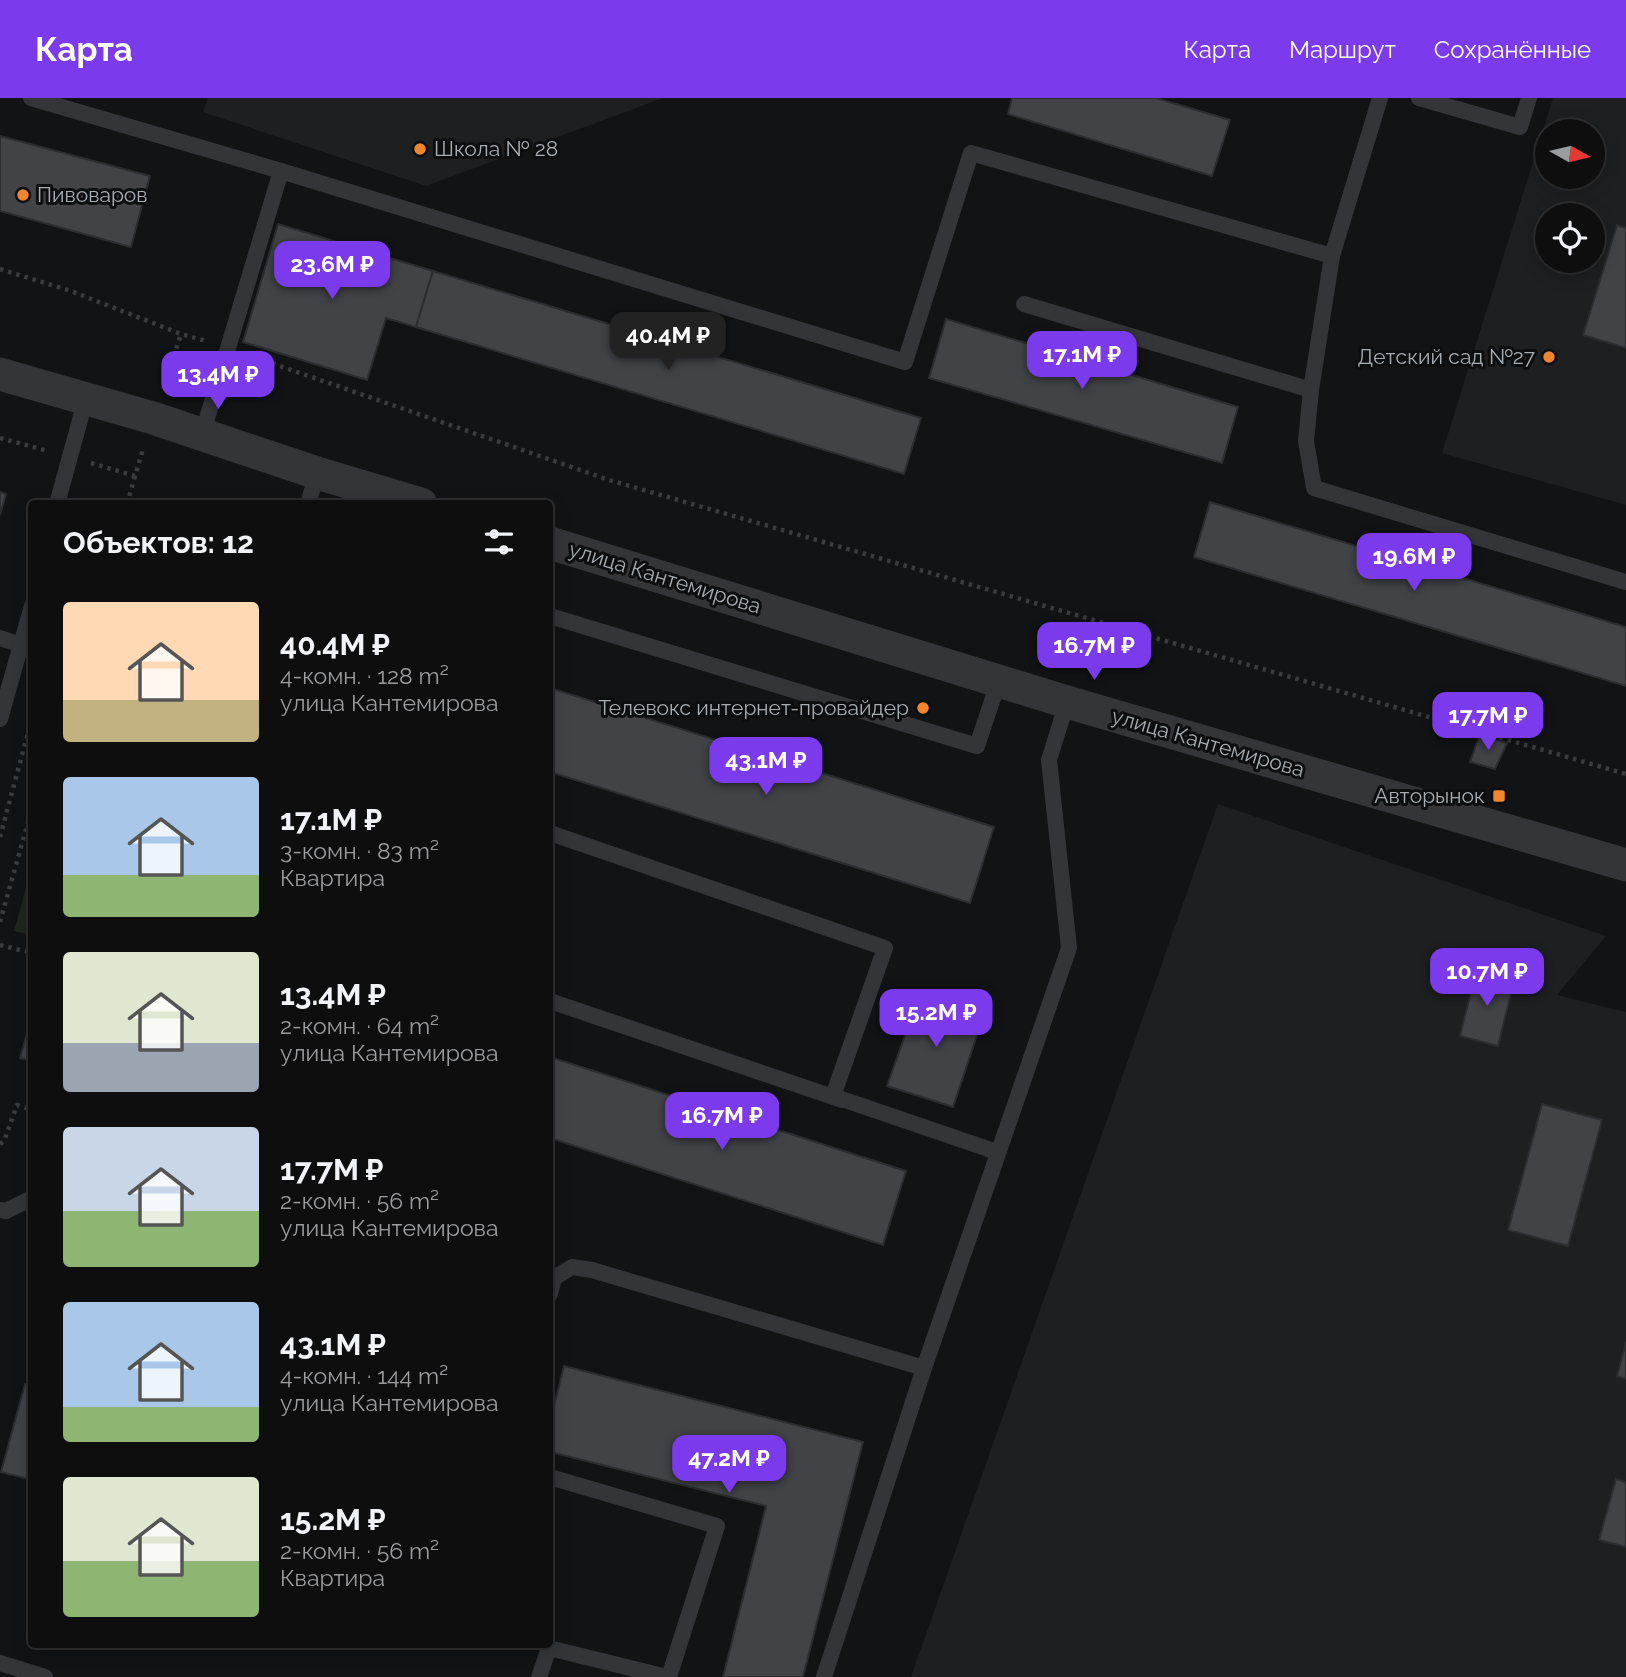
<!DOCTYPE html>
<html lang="ru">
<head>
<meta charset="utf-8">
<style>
  body { margin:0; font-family:Raleway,sans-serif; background:#171718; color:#f1f3f6; height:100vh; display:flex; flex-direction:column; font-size:26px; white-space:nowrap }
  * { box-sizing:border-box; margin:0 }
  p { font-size:23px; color:#9b9c9e }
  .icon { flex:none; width:38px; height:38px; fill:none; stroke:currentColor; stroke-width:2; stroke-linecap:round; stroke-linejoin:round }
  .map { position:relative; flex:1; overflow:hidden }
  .details { position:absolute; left:28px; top:402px; width:525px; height:1148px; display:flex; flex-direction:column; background:#0e0e0f; border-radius:7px; box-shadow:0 4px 18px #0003,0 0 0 2px #2e2e2f }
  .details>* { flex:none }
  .needle { width:46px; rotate:98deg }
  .tools { position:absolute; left:1535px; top:21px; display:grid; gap:14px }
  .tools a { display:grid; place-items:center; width:70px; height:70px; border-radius:50%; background:#0e0e0f; box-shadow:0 4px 18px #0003,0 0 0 2px #2e2e2f; font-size:35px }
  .price { position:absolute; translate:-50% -60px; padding:0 16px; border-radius:14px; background:#7c3aed; color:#fff; font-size:23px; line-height:46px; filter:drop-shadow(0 2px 4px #0008) }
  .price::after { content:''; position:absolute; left:50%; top:42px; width:21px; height:16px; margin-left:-10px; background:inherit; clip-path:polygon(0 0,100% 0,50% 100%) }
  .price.current { background:#222; color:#fff }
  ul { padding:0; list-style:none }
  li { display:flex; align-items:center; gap:21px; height:175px; padding:0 35px }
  li span { display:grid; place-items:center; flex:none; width:196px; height:140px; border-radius:7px; color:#555 }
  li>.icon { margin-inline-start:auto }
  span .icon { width:84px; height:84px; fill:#fffc; stroke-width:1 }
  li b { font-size:30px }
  h2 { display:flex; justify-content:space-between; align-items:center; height:84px; padding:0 35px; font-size:30px }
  header { display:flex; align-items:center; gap:42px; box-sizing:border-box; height:98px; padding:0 35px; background:#7c3aed; color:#fff }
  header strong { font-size:33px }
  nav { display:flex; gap:38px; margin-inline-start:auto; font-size:24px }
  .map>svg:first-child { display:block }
  .built { fill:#1e1f21; fill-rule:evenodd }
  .green { fill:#1f271f }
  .building { fill:#414347; stroke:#2c2d30; stroke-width:2 }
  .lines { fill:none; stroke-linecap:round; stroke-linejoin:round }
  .path { stroke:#393d40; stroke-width:4.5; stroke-dasharray:3.5 5; stroke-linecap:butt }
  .service { stroke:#333539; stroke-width:16 }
  .minor { stroke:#333539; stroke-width:33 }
  .poi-dot { fill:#f1852d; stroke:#0d0e0f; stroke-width:2.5 }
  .labels { text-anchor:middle; stroke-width:6; stroke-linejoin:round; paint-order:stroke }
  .poi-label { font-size:21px; fill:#a4acb4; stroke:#0d0e0f; text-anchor:end }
  .street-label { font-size:21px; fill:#a4acb4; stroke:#0d0e0f }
</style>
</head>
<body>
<header>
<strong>Карта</strong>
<nav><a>Карта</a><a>Маршрут</a><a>Сохранённые</a></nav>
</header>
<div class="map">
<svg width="1626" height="1579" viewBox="0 0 1626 1579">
  <rect width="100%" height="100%" fill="#121314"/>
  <g class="built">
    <polygon points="208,0 663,0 426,88 203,14"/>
    <path d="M1553 0H1626V407L1442 355ZM1547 33H1592V79H1547ZM1547 117H1592V163H1547Z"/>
    <polygon points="1218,706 1606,838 1557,897 1626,914 1626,1579 911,1579"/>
  </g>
  <polygon class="green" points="31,772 32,837 31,837 14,833"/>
  <g class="building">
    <polygon points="1012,0 1156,0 1230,22 1212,78 1008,16"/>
    <polygon points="0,38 150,78 131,149 0,113"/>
    <polygon points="278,126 433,173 416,229 386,220 367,282 243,244"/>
    <polygon points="1617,127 1626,130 1626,250 1583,237"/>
    <polygon points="433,173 921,320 904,376 416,229"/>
    <polygon points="946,221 1238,309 1222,365 929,280"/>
    <polygon points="0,394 6,396 0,417"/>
    <polygon points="1210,404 1626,529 1626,588 1194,459"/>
    <polygon points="550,590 994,729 970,805 550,674"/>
    <polygon points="1480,636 1507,645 1495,671 1470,664"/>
    <polygon points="1476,873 1514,883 1498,948 1460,938"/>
    <polygon points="921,892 985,913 953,1009 887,988"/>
    <polygon points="32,918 32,963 20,960"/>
    <polygon points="550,959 906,1073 883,1147 550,1040"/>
    <polygon points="1542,1006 1602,1022 1568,1148 1508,1132"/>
    <polygon points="1626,1244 1626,1281 1617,1278"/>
    <polygon points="564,1268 863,1344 803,1579 723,1579 766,1408 550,1354 550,1324"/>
    <polygon points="25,1286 32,1287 32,1382 1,1374"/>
    <polygon points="1616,1381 1626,1384 1626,1449 1599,1442"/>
  </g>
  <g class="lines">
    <g class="path">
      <polyline points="0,171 71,193 181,236 206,243"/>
      <polyline points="248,257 609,382 1626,676"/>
      <polyline points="163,291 181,236"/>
      <polyline points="0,340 48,353"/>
      <polyline points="91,365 135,378 143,351"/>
      <polyline points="127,406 135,378"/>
      <polyline points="0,739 32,620"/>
      <polyline points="0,824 32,710"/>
      <polyline points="0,847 32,855"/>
      <polyline points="0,1046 4,1043 17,1007 32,1012"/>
    </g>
    <g class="service">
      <polyline points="31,0 281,73"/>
      <polyline points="1380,0 1332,158 1311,292 1306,343 1314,390 1626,484"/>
      <polyline points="1419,0 1520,29 1529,0"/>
      <polyline points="1024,206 1311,292"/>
      <polyline points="202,337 281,73 905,264 971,55 1332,158"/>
      <polyline points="57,406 86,300"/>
      <polyline points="308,406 317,375"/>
      <polyline points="550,518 977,648 999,582"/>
      <polyline points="0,540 22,547"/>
      <polyline points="0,621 32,508"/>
      <polyline points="550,735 885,850 833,998 997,1054"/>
      <polyline points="550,903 842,1002"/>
      <polyline points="0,1112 6,1113 32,1100"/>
      <polyline points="550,1196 554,1180 572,1169 592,1172 924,1270"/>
      <polyline points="550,1379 717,1428 669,1579"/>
      <polyline points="0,1565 45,1579"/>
      <polyline points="539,1579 549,1550 667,1579"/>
      <polyline points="824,1579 924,1270 1069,850 1049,662 1067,604"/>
    </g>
    <g class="minor">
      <polyline points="0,276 153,320 317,375 421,406"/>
      <polyline points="550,445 1067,604 1626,767"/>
    </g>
  </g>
  <g class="poi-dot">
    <circle cx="420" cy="51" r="7"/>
    <circle cx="23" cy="97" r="7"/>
    <circle cx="1549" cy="259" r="7"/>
    <circle cx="923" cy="610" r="7"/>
    <rect x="1492" y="691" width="14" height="14" rx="3.5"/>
  </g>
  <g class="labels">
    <g class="poi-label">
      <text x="434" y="58" text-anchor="start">Школа № 28</text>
      <text x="37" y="104" text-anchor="start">Пивоваров</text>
      <text x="1535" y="266">Детский сад №27</text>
      <text x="909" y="617">Телевокс интернет-провайдер</text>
      <text x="1485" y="705">Авторынок</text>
    </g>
    <g class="street-label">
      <text transform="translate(665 480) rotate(17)" y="7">улица Кантемирова</text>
      <text transform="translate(1208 645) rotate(16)" y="7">улица Кантемирова</text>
    </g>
  </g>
</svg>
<div class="tools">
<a><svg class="needle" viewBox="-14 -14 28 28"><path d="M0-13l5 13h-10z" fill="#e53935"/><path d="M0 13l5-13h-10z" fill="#9b9c9e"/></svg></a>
<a><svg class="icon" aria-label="locate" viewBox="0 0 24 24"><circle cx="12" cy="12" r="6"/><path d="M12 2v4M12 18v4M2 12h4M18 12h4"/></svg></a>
</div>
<b class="price" style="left:332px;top:203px">23.6M ₽</b>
<b class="price current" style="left:668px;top:274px">40.4M ₽</b>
<b class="price" style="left:1082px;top:293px">17.1M ₽</b>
<b class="price" style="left:218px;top:313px">13.4M ₽</b>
<b class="price" style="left:1414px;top:495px">19.6M ₽</b>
<b class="price" style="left:1094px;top:584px">16.7M ₽</b>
<b class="price" style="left:1488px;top:654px">17.7M ₽</b>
<b class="price" style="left:766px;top:699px">43.1M ₽</b>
<b class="price" style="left:1487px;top:910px">10.7M ₽</b>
<b class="price" style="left:936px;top:951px">15.2M ₽</b>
<b class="price" style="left:722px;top:1054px">16.7M ₽</b>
<b class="price" style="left:729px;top:1397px">47.2M ₽</b>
<section class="details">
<h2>Объектов: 12<svg class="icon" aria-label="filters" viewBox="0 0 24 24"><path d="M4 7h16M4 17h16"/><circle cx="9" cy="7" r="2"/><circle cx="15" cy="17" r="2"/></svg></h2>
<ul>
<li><span style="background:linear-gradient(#ffd9b3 70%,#c2b280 0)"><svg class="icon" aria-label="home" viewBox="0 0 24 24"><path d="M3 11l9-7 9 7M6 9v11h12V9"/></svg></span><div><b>40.4M ₽</b><p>4-комн. · 128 m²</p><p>улица Кантемирова</p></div></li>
<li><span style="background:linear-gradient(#a9c7e8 70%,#8fb573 0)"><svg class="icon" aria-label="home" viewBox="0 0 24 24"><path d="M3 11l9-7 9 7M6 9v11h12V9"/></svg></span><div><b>17.1M ₽</b><p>3-комн. · 83 m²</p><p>Квартира</p></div></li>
<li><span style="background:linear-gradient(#dfe7d0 65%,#9aa5b1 0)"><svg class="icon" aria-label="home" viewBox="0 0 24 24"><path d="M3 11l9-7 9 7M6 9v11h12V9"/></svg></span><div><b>13.4M ₽</b><p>2-комн. · 64 m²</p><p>улица Кантемирова</p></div></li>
<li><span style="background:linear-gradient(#c9d6e8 60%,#8fb573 0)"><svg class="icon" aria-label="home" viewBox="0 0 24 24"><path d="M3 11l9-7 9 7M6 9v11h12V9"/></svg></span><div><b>17.7M ₽</b><p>2-комн. · 56 m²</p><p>улица Кантемирова</p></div></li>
<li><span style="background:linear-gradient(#a9c7e8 75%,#8fb573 0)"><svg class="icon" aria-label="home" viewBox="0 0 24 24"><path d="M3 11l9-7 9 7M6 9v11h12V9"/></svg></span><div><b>43.1M ₽</b><p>4-комн. · 144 m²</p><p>улица Кантемирова</p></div></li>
<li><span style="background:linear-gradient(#dfe7d0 60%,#8fb573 0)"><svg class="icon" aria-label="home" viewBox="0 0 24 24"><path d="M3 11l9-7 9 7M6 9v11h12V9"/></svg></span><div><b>15.2M ₽</b><p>2-комн. · 56 m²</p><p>Квартира</p></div></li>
</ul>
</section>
</div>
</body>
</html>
